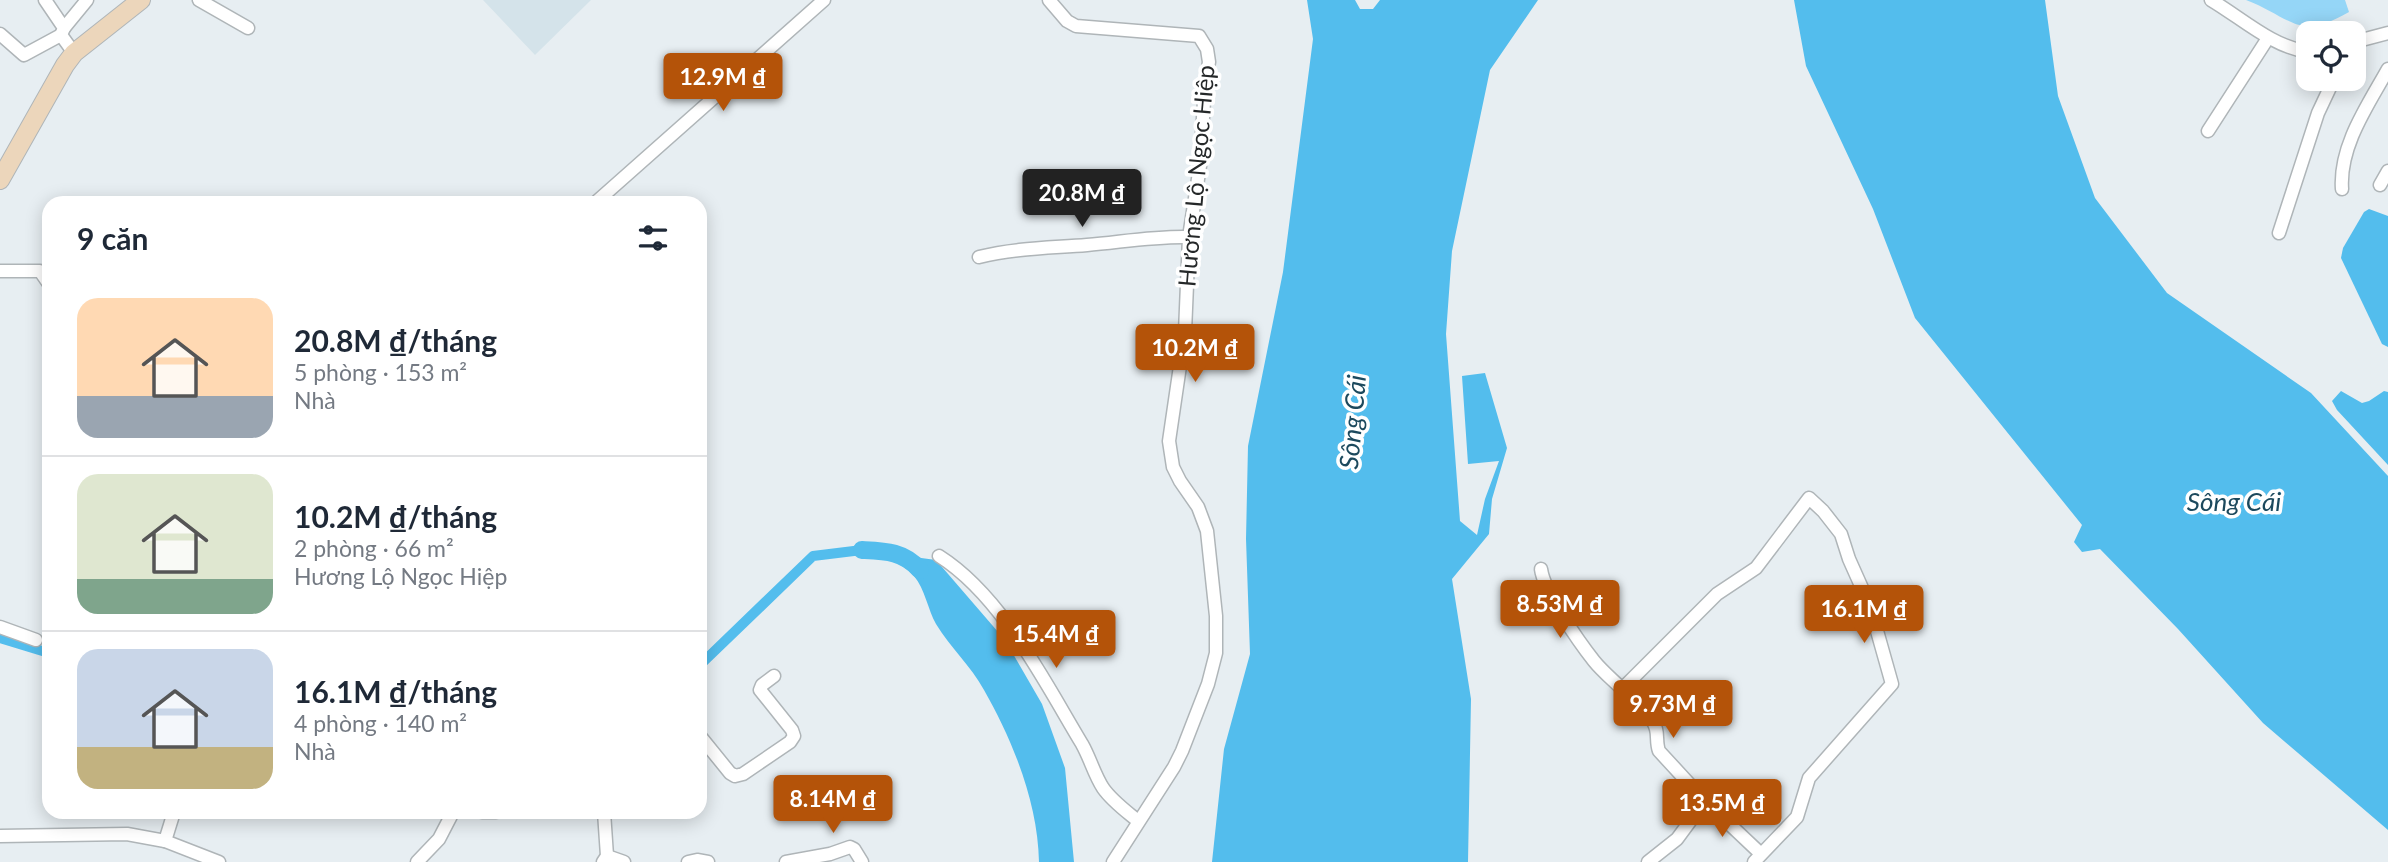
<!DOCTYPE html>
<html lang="vi">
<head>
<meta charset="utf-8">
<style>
  body { margin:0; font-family:Lato,sans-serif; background:#f2f2f3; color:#1f2937; height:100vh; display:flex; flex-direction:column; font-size:26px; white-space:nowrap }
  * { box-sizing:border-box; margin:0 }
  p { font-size:23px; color:#747a83 }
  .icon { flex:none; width:38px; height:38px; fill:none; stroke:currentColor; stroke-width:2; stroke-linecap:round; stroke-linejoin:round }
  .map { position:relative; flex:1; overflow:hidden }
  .details { position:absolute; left:42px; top:196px; width:665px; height:623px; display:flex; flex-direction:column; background:#fff; border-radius:21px; box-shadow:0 4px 18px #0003 }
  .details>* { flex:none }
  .buttons { position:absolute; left:2296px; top:21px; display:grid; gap:14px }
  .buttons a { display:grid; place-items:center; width:70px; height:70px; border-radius:14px; background:#fff; box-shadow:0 4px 18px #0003; font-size:35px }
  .price { position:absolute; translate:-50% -60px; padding:0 16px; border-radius:7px; background:#b45309; color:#fff; font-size:23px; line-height:46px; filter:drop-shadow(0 2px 4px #0008) }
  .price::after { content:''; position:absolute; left:50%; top:42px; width:21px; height:16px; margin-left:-10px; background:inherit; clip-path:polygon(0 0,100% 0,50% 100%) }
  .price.active { background:#222; color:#fff }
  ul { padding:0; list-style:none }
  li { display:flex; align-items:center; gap:21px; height:175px; padding:0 35px }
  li+li { border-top:2px solid #e0e1e3 }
  li span { display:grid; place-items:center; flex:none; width:196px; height:140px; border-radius:21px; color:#555 }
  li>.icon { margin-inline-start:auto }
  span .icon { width:84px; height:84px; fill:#fffc; stroke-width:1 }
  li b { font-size:30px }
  h2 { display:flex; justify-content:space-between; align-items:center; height:84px; padding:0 35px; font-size:30px }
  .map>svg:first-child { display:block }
  .built { fill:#d4e3ea }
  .green { fill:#95d6f7 }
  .water { fill:#53bded }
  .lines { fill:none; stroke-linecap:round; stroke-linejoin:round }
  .canal { stroke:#53bded; stroke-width:10 }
  .river { stroke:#53bded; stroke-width:18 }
  .street-casing { stroke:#afb5b8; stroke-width:15 }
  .secondary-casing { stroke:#afb5b8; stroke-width:20 }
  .street { stroke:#fff; stroke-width:12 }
  .secondary { stroke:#ecd6bb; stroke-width:18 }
  .labels { text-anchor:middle; stroke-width:7; stroke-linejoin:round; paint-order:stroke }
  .street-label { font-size:24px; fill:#252829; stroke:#fff }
  .water-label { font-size:26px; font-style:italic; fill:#1c495d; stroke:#fff }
</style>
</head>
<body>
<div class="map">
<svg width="2388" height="862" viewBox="0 0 2388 862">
  <rect width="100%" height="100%" fill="#e7eef2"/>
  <polygon class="built" points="483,0 591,0 535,55"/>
  <path class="green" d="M2246 0H2345L2349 12C2297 42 2293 18 2246 0Z"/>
  <g class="water">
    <polygon points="1307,0 1355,0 1360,9 1373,9 1380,0 1538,0 1490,70 1452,251 1446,334 1460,521 1477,535 1485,499 1499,461 1468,464 1462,376 1485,373 1507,448 1492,499 1489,534 1452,579 1471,699 1468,862 1212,862 1224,749 1250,654 1246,539 1248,446 1283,272 1313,39"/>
    <polygon points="1794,0 2045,0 2058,96 2095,198 2167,293 2311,393 2388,476 2388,830 2263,723 2178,629 2100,549 2082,552 2074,542 2082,525 1915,318 1873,209 1806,66"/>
    <polygon points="2369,209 2388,216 2388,347 2382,344 2341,258 2343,248 2364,212"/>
    <polygon points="2341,391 2362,403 2369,401 2384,391 2388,392 2388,465 2337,410 2332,401"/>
    <path d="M862 550 936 560 1005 640 1042 704 1065 768 1074 862H1039C1038 803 1013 741 984 690 971 666 950 647 936 624 928 610 925 589 914 576 901 561 879 556 862 550Z"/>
  </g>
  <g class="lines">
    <g class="canal">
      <polyline points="0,638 49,653"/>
      <polyline points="700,665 813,556 862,550"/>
    </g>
    <path class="river" d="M862 550C884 551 904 551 920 570"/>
    <g class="street-casing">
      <g id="street">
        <polyline points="45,0 64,28 61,35 74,53"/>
        <polyline points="199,0 248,28"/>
        <polyline points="1049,0 1067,21 1076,26 1199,36 1207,49 1209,62 1205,85 1200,166 1189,237 1185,332 1169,441 1173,467 1180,481 1198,507 1207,531 1216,616 1216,653 1208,684 1182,751 1174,767 1113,862"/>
        <path d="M2211 0C2243 19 2271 46 2308 52"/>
        <polyline points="64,28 87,0"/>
        <polyline points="0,34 24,55 61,35"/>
        <polyline points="2354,42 2388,33"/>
        <polyline points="2208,131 2268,38"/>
        <polyline points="2380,185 2388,171"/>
        <path d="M2342 189C2339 146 2368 105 2388 69"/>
        <polyline points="595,203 824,0"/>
        <polyline points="2279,233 2318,113 2334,79"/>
        <path d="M979 257C1015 248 1050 248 1087 245 1122 242 1154 236 1189 237"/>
        <polyline points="0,271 40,271 49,284"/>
        <path d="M939 556C1002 596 1044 681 1082 744 1090 758 1094 774 1103 788 1112 801 1126 811 1138 821"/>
        <path d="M1541 569C1544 592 1579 642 1594 661 1602 671 1613 680 1622 689"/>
        <polyline points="0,627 36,640"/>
        <polyline points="700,736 730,773 735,776 743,774 790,742 794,736 792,730 760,690 762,685 774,676"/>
        <polyline points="1705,801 1761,854"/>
        <polyline points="482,812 496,812"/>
        <polyline points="0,836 127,834 165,841 219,862"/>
        <polyline points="165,841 174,812"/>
        <polyline points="607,856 624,862"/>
        <polyline points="417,862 439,839 453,812"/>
        <polyline points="603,862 607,856 604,812"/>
        <polyline points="688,862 697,860 708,862"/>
        <polyline points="786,862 830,854 850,847 854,849 862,862"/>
        <path d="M1648 862 1677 839 1705 801 1659 751C1656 743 1658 736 1656 729 1652 713 1633 700 1622 689L1717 594 1756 568 1809 498 1823 511 1841 534 1849 559 1870 606 1892 684 1809 778 1797 817 1754 862"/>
      </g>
    </g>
    <g class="secondary-casing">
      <polyline id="secondary" points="0,180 65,65 74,53 141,0"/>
    </g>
    <use href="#street" class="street"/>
    <use href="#secondary" class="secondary"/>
  </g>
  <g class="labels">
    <g class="street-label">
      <text transform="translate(1197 176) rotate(-85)" y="8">Hương Lộ Ngọc Hiệp</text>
    </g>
    <g class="water-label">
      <text transform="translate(1353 422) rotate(-85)" y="9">Sông Cái</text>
      <text x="2234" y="511">Sông Cái</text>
    </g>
  </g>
</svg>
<div class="buttons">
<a><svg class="icon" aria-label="locate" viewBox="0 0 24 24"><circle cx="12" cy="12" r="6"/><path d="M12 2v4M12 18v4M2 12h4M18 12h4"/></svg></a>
</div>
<b class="price" style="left:723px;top:113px">12.9M ₫</b>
<b class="price active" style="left:1082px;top:229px">20.8M ₫</b>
<b class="price" style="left:1195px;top:384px">10.2M ₫</b>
<b class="price" style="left:1560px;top:640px">8.53M ₫</b>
<b class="price" style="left:1864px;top:645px">16.1M ₫</b>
<b class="price" style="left:1056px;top:670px">15.4M ₫</b>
<b class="price" style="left:1673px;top:740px">9.73M ₫</b>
<b class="price" style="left:833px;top:835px">8.14M ₫</b>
<b class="price" style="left:1722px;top:839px">13.5M ₫</b>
<section class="details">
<h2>9 căn<svg class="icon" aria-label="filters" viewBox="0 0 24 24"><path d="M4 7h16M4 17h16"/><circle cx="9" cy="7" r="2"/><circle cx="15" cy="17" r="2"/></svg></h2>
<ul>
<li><span style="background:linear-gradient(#ffd9b3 70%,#9aa5b1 0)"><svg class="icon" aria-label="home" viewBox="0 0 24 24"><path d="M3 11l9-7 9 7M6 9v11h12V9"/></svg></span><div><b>20.8M ₫/tháng</b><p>5 phòng · 153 m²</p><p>Nhà</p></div></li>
<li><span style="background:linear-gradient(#dfe7d0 75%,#7fa58c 0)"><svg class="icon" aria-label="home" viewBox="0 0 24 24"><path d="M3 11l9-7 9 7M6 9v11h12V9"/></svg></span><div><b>10.2M ₫/tháng</b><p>2 phòng · 66 m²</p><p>Hương Lộ Ngọc Hiệp</p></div></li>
<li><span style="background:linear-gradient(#c9d6e8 70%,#c2b280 0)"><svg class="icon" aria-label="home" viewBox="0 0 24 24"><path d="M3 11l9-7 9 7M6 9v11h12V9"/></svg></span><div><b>16.1M ₫/tháng</b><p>4 phòng · 140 m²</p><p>Nhà</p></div></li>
</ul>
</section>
</div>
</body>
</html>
